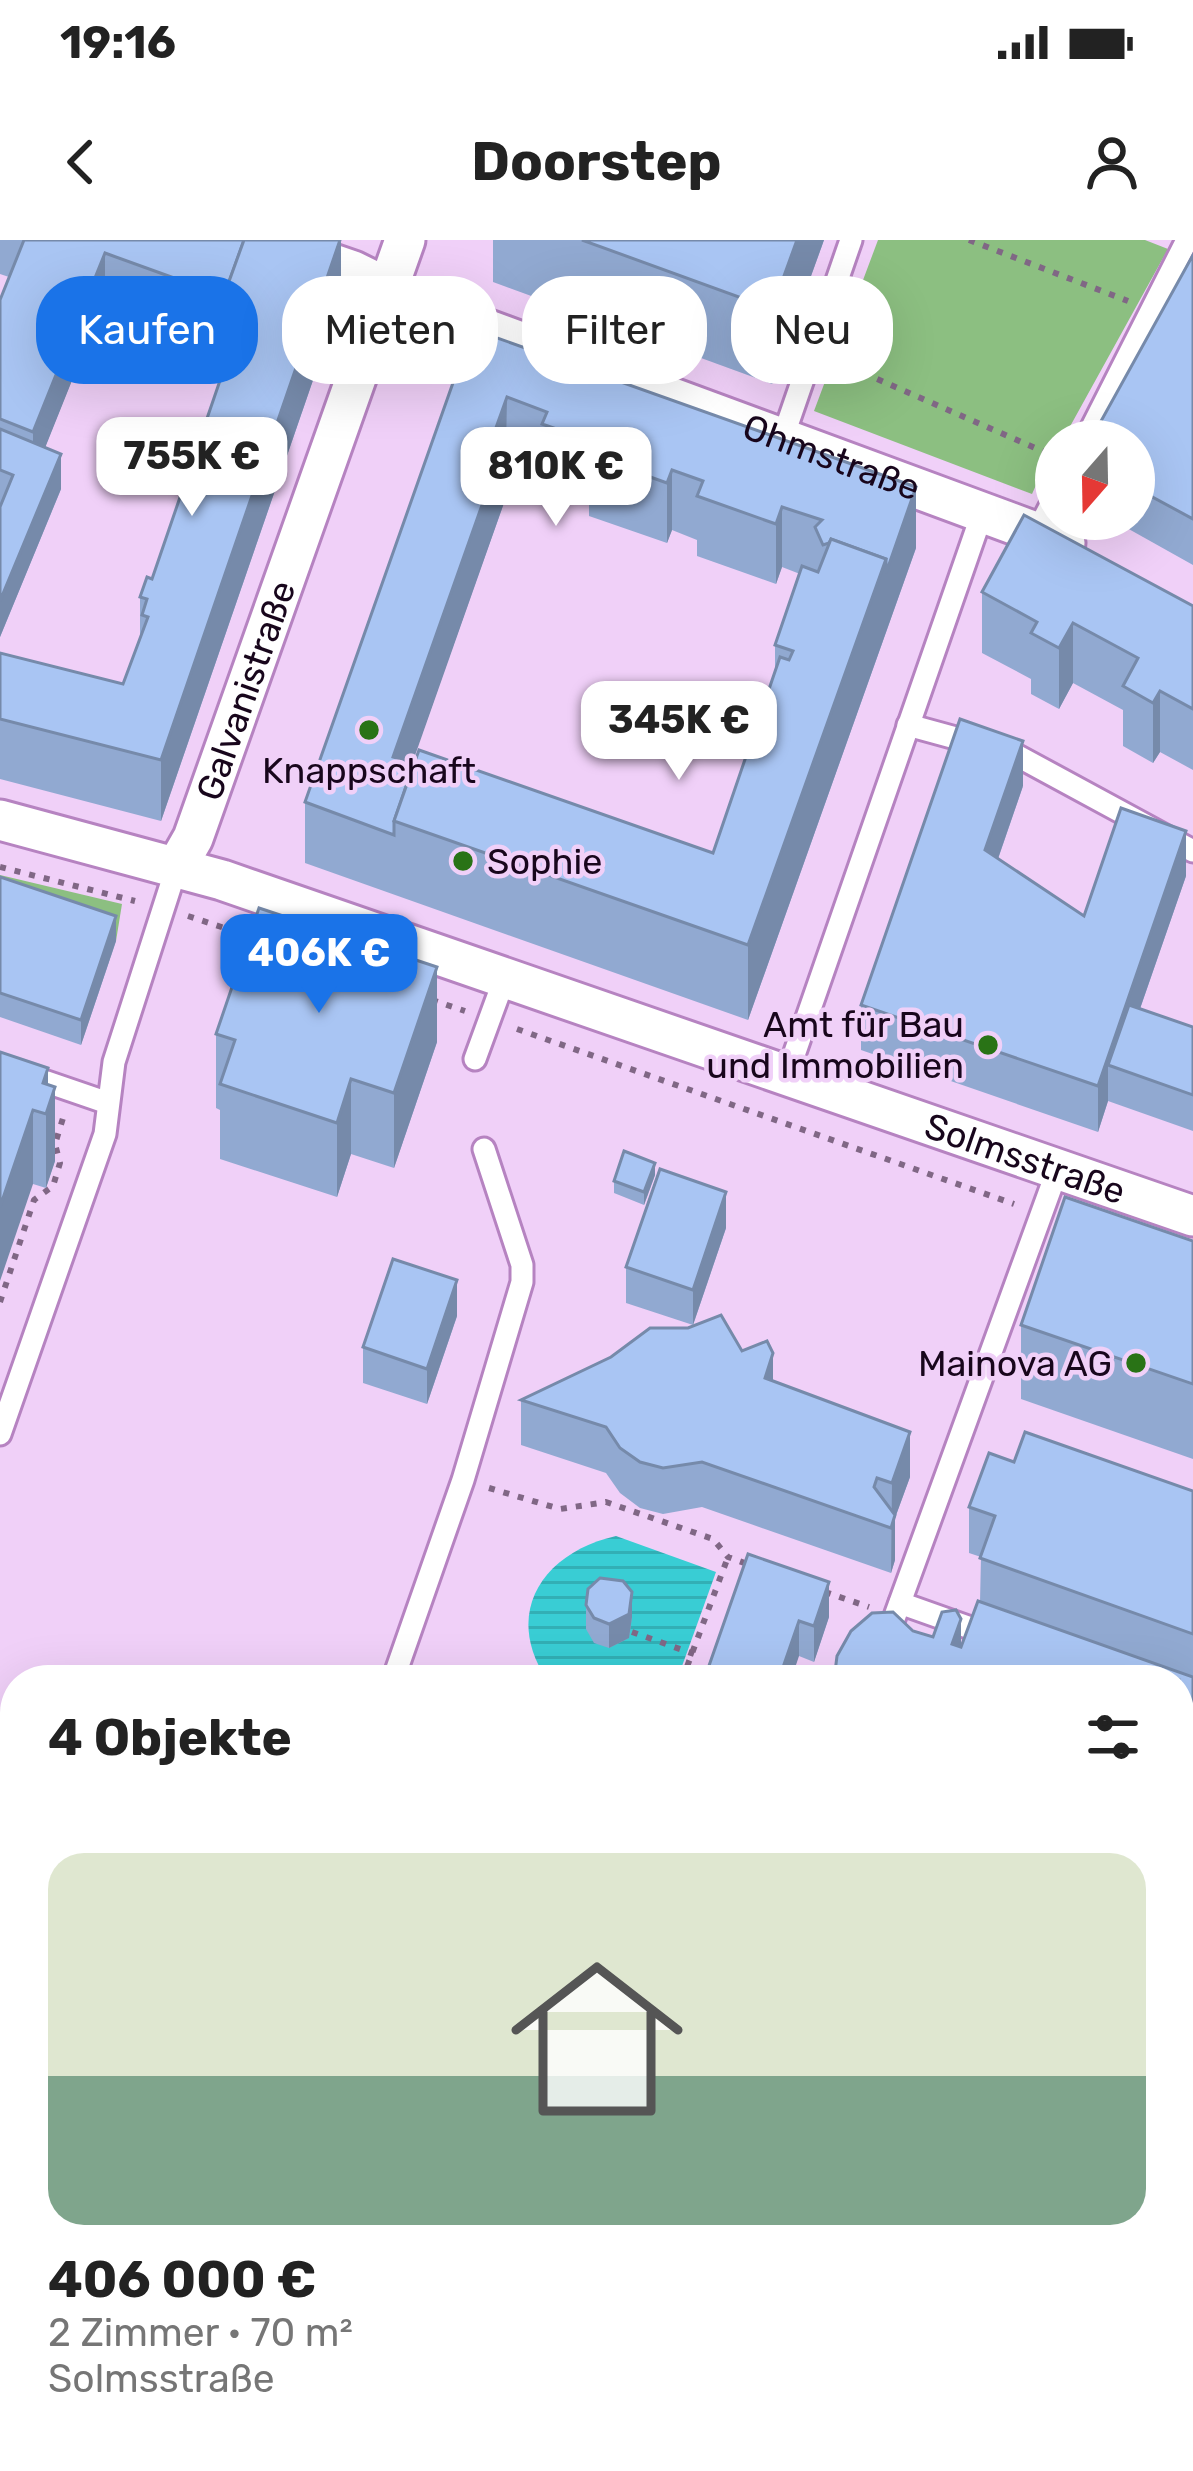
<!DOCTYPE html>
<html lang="de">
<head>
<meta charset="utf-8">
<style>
  body { margin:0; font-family:Rubik,sans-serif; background:#f2f2f2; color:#222; height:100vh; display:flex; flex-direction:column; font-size:45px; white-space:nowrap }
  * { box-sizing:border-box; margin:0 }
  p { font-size:39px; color:#767676 }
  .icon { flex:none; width:66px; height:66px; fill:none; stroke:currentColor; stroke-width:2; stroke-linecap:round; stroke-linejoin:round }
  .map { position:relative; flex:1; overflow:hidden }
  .panel { position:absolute; left:0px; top:1425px; width:1194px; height:807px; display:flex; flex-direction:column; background:#fff; border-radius:48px 48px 0 0; box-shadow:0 12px 48px #0002 }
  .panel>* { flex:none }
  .guide { position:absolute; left:36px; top:36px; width:1122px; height:108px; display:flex; gap:24px }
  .needle { width:78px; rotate:200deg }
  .tools { position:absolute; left:1035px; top:180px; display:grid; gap:24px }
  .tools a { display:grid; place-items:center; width:120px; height:120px; border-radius:50%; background:#fff; box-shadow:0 12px 48px #0002; font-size:60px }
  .price { position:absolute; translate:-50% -102px; padding:0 27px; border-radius:24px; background:#fff; color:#222; font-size:39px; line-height:78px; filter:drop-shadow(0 3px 6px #0008) }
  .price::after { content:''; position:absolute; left:50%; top:72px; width:36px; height:27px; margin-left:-18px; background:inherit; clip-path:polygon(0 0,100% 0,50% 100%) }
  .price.active { background:#1a73e8; color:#fff }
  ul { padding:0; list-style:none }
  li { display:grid; align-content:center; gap:24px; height:636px; padding:0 48px }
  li+li { border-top:3px solid #e0e0e0 }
  li span { display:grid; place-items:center; height:372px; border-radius:36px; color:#555 }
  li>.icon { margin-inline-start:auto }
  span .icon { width:216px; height:216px; fill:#fffc; stroke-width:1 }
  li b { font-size:51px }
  h2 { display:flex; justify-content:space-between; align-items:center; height:144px; padding:0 48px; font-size:51px }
  .pill { padding:0 42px; border-radius:48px; background:#fff; box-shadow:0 12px 48px #0002; font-size:42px; line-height:108px }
  .pill.active { background:#1a73e8; color:#fff }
  .status { display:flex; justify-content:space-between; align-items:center; height:84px; padding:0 60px; background:#fff; direction:ltr }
  .status svg { height:33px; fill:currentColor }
  header { display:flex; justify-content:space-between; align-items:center; height:156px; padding:0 48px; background:#fff; font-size:54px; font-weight:700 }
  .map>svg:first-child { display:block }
  .green { fill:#8cbf81 }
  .water { fill:url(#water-rules) }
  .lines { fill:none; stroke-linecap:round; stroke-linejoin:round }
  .lane-casing { stroke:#b683c1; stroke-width:27 }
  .street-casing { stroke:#b683c1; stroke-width:45 }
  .path { stroke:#806785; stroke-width:6; stroke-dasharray:6 9; stroke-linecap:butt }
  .lane { stroke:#fff; stroke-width:21 }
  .street { stroke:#fff; stroke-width:39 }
  .rail-casing { stroke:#79617f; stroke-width:14 }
  .rail { stroke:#f0d0f8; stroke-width:9; stroke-dasharray:27; stroke-linecap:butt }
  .wall { fill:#91a9d1; fill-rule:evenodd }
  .shaded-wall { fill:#768aaa }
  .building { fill:#a9c5f3; stroke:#768aaa; stroke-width:3 }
  .poi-dot { fill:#297316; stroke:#f0d0f8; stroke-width:4.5 }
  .labels { text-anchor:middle; stroke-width:9; stroke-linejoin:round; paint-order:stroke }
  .street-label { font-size:36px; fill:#18061c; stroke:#f0d0f8 }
  .poi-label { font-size:36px; fill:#18061c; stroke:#f0d0f8; text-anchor:end }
</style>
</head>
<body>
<div class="status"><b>19:16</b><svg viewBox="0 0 49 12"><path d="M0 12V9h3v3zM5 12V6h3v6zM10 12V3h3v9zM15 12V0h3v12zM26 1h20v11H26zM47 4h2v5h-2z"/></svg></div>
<header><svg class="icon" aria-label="back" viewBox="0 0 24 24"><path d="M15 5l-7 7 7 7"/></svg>Doorstep<svg class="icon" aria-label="person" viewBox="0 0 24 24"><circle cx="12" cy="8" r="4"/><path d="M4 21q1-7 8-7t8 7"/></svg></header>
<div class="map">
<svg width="1193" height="2231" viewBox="0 0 1193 2231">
  <defs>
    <pattern id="water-rules" width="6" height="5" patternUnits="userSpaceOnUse" patternTransform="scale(3)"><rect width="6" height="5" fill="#39cdd4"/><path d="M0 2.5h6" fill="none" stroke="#32afb5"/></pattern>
  </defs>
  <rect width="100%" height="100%" fill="#f0d0f8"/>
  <g class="green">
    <polygon points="878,0 1145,0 1168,9 1062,201 1056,201 1032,254 814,171"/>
    <polygon points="0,635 122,664 116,701 0,662"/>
  </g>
  <path class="water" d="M616 1296 716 1332 677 1440H547C502 1372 544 1312 616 1296Z"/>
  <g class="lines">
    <g class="lane-casing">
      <g id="lane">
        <polyline points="783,197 851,0"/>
        <polyline points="1085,201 1187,0"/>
        <polyline points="1037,292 1056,255"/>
        <polyline points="908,485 1014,514 1193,611"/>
        <polyline points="475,819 505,737"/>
        <polyline points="0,826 108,863"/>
        <polyline points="786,838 983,271"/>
        <polyline points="0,1194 105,894 114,822 177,626"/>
        <polyline points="900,1363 993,1396"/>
        <polyline points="887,1398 1057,931"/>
        <polyline points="393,1440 463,1240 522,1042 522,1025 484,909"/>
        <polyline points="1179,1889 1193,1878"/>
        <polyline points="1179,1951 1193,1951"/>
        <polyline points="1063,2217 1193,2225"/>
        <polyline points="102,2231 102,2217"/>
        <polyline points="122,2231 145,2217"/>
      </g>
    </g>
    <g class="street-casing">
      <g id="street">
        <path id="s1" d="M263 0 353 31 426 67 1065 303"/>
        <path id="s2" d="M0 580 222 640 1193 976"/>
        <path id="s3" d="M177 626 193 598 405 0"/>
      </g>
    </g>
    <g class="path">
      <polyline points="969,0 1128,61"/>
      <polyline points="836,121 1056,217"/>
      <polyline points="0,627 135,661"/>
      <polyline points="188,676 255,698"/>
      <polyline points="432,760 465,771"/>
      <polyline points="517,789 1014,964"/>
      <polyline points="0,1062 34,960 53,946 60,923 55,904 64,875"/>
      <polyline points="489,1248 560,1269 606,1262 713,1299 728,1317 750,1325"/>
      <polyline points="825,1352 869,1367"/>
      <polyline points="632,1392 694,1414"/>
      <polyline points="682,1440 728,1317"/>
      <polyline points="0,1973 15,1993"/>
    </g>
    <use href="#lane" class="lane"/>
    <use href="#street" class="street"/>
    <g class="rail-casing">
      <g id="rail">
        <polyline points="0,1902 15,1909"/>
        <polyline points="0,1939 15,1946"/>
        <polyline points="1179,2068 1193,2067"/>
        <polyline points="1179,2090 1193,2090"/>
      </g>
    </g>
    <use href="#rail" class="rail"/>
  </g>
  <g class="wall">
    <polygon points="0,0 341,0 341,59 161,581 0,539 0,413 123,444 140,398 140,357 152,339 232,122 223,119 223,101 105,58 45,207 61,249 0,397 0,60 9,37 0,34"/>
    <polygon points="493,0 824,0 772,144 493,42"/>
    <polygon points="1193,15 1193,325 1118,283 1118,279 1134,279 1134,201"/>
    <path d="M472 89 916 308 748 780 305 623V562ZM507 218 542 231V244L589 261V276L667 303 672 290 697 300V316L776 344 782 327 800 334 775 405V432L713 613 412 522 505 260V224Z"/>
    <polygon points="982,352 1193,366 1193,530 1160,512 1153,523 1123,506 1123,470 1073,443 1059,469 1031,454 1031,439 982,413"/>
    <polygon points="1023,546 998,619 1084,676 1186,636 1140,769 1193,787 1193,891 1108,861 1098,892 861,810 861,765"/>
    <polygon points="0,637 116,701 81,805 0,777"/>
    <polygon points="216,794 437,802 394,928 351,914 337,957 220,919 220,870 216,868"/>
    <polygon points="0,812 48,845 55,921 46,948 33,944"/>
    <polygon points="655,935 644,965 614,953 614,941"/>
    <polygon points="726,988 693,1085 626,1063 626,1027"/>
    <polygon points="1193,1001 1193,1219 1021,1159 1021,1085"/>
    <polygon points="457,1076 427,1164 363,1143 363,1107"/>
    <polygon points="742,1111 773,1141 910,1237 895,1278 895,1320 891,1333 702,1267 663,1274 640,1268 620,1253 606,1233 521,1205 521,1160"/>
    <polygon points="1014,1222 1193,1251 1193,1687 1179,1682 1179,1440 834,1440 913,1391 933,1397 961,1379 961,1407 980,1362 981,1317 969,1313 969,1267"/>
    <polygon points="748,1314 829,1377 814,1422 799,1416 704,1440"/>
    <polygon points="586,1365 632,1377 629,1398 609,1408 594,1403 586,1389"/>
    <polygon points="0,1987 15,2007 11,2145 0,2130"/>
    <polygon points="1193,2106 1193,2175 1179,2176 1179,2107"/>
  </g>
  <g class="shaded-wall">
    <polygon points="341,0 341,59 161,581 161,520"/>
    <polygon points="797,0 824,0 772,144 772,69"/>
    <polygon points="105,13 105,58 33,238 33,192"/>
    <polygon points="507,157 505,260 393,578 393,517"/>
    <polygon points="61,214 61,249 0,397 0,361"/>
    <polygon points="672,230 672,290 667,303 667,243"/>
    <polygon points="916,247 916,308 748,780 748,705 886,319"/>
    <polygon points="782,267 782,327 776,344 776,284"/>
    <polygon points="1073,383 1073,443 1059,469 1059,408"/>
    <polygon points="1160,451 1160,512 1153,523 1153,463"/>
    <polygon points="1023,501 1023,546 985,656 985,610"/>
    <polygon points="1186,591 1186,636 1119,829 1108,825 1108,861 1098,892 1098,846"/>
    <polygon points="116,676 116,701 81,805 81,780"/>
    <polygon points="437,727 437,802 394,928 394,853"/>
    <polygon points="48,828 48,866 55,847 55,921 46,948 46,874 43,843"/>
    <polygon points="351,839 351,914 337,957 337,883"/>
    <polygon points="33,870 33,944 0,1041 0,967"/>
    <polygon points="655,923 655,935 644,965 644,952"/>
    <polygon points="726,952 726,988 693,1085 693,1050"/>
    <polygon points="457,1040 457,1076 427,1164 427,1129"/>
    <polygon points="773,1113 773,1159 765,1138"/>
    <polygon points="910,1192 910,1237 895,1278 895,1320 891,1333 892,1243"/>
    <polygon points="829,1342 829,1377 814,1422 814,1386"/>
    <polygon points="632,1352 632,1377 629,1398 609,1408 609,1384"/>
    <polygon points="961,1379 961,1424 952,1404"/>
    <polygon points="799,1381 799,1416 791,1440 780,1436"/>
    <polygon points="1193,1793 1193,1839 1188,1852 1179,1857 1179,1812"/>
    <polygon points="15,2107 15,2143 11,2145 11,2110"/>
  </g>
  <g class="building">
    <polygon points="24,0 244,0 224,56 105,13 33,192 0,179 0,60"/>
    <polygon points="244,0 340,0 161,520 0,479 0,413 123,444 148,377 142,375 147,359 140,357 147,337 152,339 226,123 231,125 251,69 223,58"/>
    <polygon points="582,0 797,0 772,69"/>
    <polygon points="1193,15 1193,279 1134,247 1134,201 1090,201"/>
    <polygon points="472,89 916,247 886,333 886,319 831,299 829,303 823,305 815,287 822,280 782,267 776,284 697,256 703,241 672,230 667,243 589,215 594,202 542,184 547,172 507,157 493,196 505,200 393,517 414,523 394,581 394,595 305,562"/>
    <polygon points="0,189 61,214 0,361 0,267 13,235 0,230"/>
    <polygon points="1024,275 1193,366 1193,469 1160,451 1153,463 1123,446 1138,418 1073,383 1059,408 1031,393 1037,382 982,352"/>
    <polygon points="831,299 886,319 748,705 394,581 419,510 713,613 780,417 789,420 793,411 775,405 802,326 818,332"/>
    <polygon points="960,479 1023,501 985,610 1084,676 1121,568 1186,591 1098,846 861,765"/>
    <polygon points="0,637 116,676 81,780 0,753"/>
    <polygon points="259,668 437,727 394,853 351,839 337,883 220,844 235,800 216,794"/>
    <polygon points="1129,765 1193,787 1193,855 1108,825"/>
    <polygon points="0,812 48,828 43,843 55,847 46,874 33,870 0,967"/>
    <polygon points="624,911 655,923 644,952 614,941"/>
    <polygon points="660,929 726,952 693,1050 626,1027"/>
    <polygon points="1065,957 1193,1001 1193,1144 1021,1085"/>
    <polygon points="393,1019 457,1040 427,1129 363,1107"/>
    <polygon points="721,1075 742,1111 767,1101 773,1113 765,1138 910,1192 892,1243 877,1238 874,1247 895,1275 891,1288 702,1222 663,1228 640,1222 620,1208 606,1187 521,1160 611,1117 650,1088 688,1088"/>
    <polygon points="1025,1192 1193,1251 1193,1394 980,1318 995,1276 969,1267 989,1213 1014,1222"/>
    <polygon points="748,1314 829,1342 814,1386 799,1381 780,1436 792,1440 704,1440"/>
    <polygon points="600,1338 623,1341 632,1352 629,1374 609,1384 594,1378 586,1365 588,1349"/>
    <polygon points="978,1361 1193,1437 1193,1641 1179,1637 1179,1440 834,1440 837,1416 851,1391 872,1373 893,1372 913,1391 933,1397 942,1372 956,1370 961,1379 952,1404 961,1407"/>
    <polygon points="1179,1718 1193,1732 1193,1793 1188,1807 1179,1812"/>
    <polygon points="0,1987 15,2007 15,2107 11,2110 0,2095"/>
    <polygon points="1193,2106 1193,2140 1179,2140 1179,2107"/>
    <polygon points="1056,2217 1056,2231 849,2231 849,2219"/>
  </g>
  <g class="poi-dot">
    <circle cx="369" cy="490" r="12"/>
    <circle cx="463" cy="621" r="12"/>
    <circle cx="988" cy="805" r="12"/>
    <circle cx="1136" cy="1123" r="12"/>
  </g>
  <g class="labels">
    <g class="street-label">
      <text dy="13" stroke="none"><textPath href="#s1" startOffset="609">Ohmstraße</textPath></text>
      <text dy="13" stroke="none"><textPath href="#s3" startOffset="189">Galvanistraße</textPath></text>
      <text dy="13" stroke="none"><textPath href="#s2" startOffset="1080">Solmsstraße</textPath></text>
    </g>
    <g class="poi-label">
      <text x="369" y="543" text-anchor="middle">Knappschaft</text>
      <text x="487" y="634" text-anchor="start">Sophie</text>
      <text x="964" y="797">Amt für Bau<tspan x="964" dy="41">und Immobilien</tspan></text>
      <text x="1112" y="1136">Mainova AG</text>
    </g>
  </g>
</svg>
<div class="tools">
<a><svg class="needle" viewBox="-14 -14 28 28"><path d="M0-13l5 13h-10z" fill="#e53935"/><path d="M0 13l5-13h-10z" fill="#767676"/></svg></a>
</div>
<b class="price" style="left:192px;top:279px">755K €</b>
<b class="price" style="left:556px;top:289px">810K €</b>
<b class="price" style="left:679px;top:543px">345K €</b>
<b class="price active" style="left:319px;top:776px">406K €</b>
<div class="guide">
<a class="pill active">Kaufen</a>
<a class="pill">Mieten</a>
<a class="pill">Filter</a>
<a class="pill">Neu</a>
</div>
<section class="panel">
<h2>4 Objekte<svg class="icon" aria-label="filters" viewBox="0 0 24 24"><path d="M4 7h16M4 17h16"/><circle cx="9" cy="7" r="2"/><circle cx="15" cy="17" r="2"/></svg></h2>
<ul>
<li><span style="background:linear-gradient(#dfe7d0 60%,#7fa58c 0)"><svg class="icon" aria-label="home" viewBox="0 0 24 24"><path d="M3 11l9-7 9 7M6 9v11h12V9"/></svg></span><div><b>406 000 €</b><p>2 Zimmer · 70 m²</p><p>Solmsstraße</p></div></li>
</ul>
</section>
</div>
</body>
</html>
